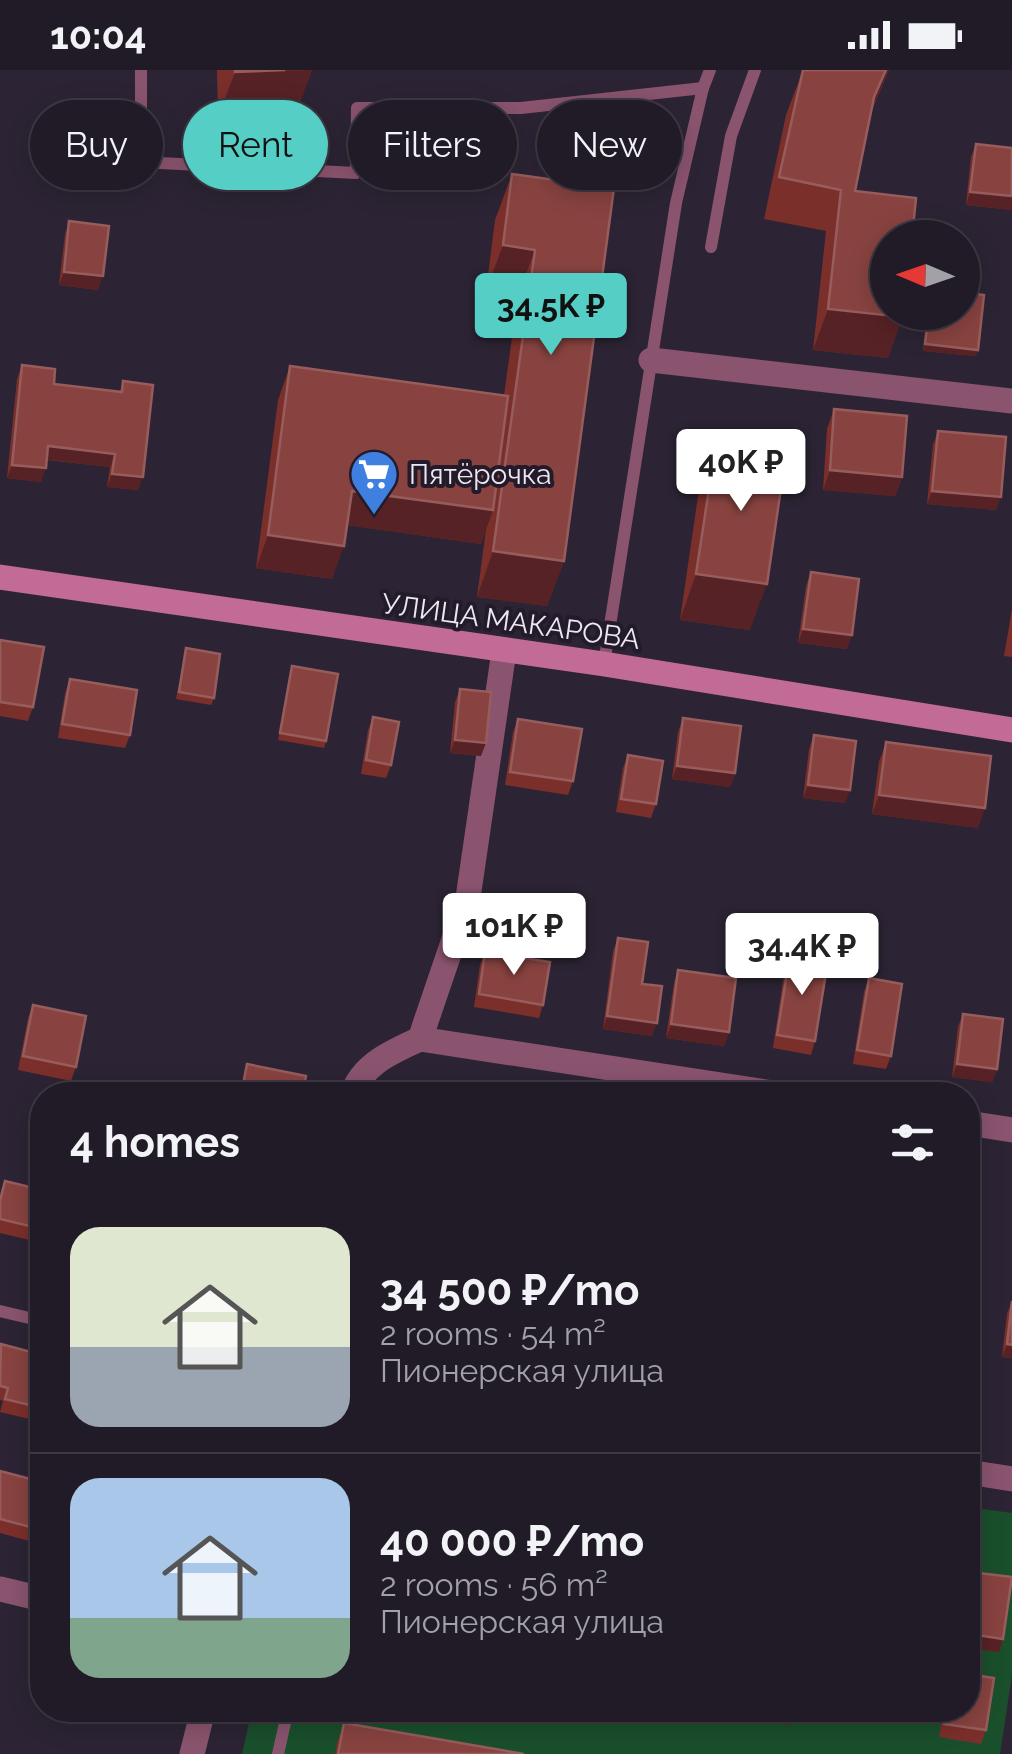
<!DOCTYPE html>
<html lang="en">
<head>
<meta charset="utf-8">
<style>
  body { margin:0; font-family:Raleway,sans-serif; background:#29242f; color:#f1f3f6; height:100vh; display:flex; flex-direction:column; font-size:38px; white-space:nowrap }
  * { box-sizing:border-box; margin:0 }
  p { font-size:32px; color:#a2a1a7 }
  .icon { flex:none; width:55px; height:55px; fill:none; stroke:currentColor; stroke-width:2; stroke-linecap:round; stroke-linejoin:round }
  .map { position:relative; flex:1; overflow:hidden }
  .details { position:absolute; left:30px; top:1012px; width:950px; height:640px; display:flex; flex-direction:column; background:#211b27; border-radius:40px; box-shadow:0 5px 25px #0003,0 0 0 2px #3e3944 }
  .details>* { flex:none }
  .top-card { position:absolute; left:30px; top:30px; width:952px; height:90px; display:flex; gap:20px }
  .needle { width:65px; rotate:272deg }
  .controls { position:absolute; left:870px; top:150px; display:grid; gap:20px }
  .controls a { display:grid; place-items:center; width:110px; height:110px; border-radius:50%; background:#211b27; box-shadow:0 5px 25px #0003,0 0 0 2px #3e3944; font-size:50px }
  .price { position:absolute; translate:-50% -85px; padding:0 22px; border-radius:10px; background:#fff; color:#222; font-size:32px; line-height:65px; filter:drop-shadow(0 2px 5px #0008) }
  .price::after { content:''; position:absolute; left:50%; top:60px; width:30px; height:22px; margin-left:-15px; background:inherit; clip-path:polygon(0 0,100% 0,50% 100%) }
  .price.current { background:#55cec5; color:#111 }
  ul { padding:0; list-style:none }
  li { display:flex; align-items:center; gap:30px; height:250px; padding:0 40px }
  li+li { border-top:2px solid #3e3944 }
  li span { display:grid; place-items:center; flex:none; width:280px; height:200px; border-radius:30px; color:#555 }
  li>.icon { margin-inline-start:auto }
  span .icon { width:120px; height:120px; fill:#fffc; stroke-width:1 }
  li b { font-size:42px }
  h2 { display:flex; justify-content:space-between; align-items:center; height:120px; padding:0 40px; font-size:42px }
  .pill { padding:0 35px; border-radius:45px; background:#211b27; box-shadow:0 5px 25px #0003,0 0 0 2px #3e3944; font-size:35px; line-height:90px }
  .pill.current { background:#55cec5; color:#111 }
  .status { display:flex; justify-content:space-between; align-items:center; height:70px; padding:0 50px; background:#211b27; direction:ltr }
  .status svg { height:28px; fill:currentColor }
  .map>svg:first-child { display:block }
  .green { fill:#1a4f2c }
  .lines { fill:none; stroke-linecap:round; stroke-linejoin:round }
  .service { stroke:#8a546e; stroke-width:12 }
  .minor { stroke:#8a546e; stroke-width:25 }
  .tertiary { stroke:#8a546e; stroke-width:25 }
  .secondary { stroke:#c16b96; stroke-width:25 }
  .wall { fill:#7b2f2a }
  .shaded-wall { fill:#572225 }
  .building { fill:#884340; stroke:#975c5c; stroke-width:2.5 }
  .labels { text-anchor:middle; stroke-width:8; stroke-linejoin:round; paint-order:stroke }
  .poi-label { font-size:28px; fill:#ece7f2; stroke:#231b29; text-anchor:start }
  .street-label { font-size:28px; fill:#ece7f2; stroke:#231b29 }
</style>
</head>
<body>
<div class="status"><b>10:04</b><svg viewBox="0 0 49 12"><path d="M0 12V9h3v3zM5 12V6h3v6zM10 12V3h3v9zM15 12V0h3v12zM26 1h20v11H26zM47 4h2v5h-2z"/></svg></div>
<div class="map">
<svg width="1012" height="1684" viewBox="0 0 1012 1684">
  <rect width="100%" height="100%" fill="#2c2434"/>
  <polygon class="green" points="968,1437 1012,1443 1012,1605 1000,1684 242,1684 252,1640 968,1640"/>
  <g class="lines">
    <g class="service">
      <polyline points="141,0 141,92 356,103 357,38 521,38 703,18 710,0"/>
      <polyline points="711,177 731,66 755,0"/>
      <polyline points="604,594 676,133 703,18"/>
      <polyline points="0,1241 42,1251"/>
      <polyline points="278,1684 288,1640"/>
    </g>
    <g class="minor">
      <polyline points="651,290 1012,331"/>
      <polyline points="420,969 786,1025"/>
      <path d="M352 1025C362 994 392 982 420 969L468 828 504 581"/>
      <polyline points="968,1053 1012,1060"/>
      <polyline points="0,1519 42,1529"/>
    </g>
    <g class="tertiary">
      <polyline points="968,1402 1012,1409"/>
      <polyline points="192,1684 203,1640"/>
    </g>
    <polyline class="secondary" points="0,507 604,594 1012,660"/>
  </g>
  <g class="wall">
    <polygon points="217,0 312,0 295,45 218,47"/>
    <polygon points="803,0 889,0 872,40 855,121 888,288 813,280 826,161 764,149 786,45"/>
    <polygon points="976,74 1012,78 1012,140 966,135 971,87"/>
    <polygon points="512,104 614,118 564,491 547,536 477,527 486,459 481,474 347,455 332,509 256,498 278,330 290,296 504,325 518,225 486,221 495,150"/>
    <polygon points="69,151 98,220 59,215 65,164"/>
    <polygon points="927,242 962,242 978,280 975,286 923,281"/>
    <polygon points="22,295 54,314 120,321 123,311 138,420 107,417 110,397 47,390 41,412 7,408 17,309"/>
    <polygon points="834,339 902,407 895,426 823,420 827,359"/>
    <polygon points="938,361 996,440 927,434 933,375"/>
    <polygon points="716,373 750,560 680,550 699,419"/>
    <polygon points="811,502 847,579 798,573 806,516"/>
    <polygon points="1012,539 1012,587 1004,586"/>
    <polygon points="0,570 33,637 28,651 0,646"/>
    <polygon points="186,578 214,628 211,635 176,629"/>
    <polygon points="292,596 326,671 324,678 278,670"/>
    <polygon points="70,609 130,665 125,678 58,668 65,623"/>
    <polygon points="460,619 481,686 450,683 455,632"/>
    <polygon points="373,647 391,695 386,708 361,704 368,660"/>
    <polygon points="683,648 735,703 730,717 672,709 678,662"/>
    <polygon points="518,649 573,711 568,725 505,715 513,662"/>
    <polygon points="814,665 845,733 803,728 809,679"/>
    <polygon points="886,672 978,758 872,744 879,692"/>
    <polygon points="628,685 656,734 651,748 616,742 623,698"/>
    <polygon points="618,868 642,914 652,966 603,959 613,881"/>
    <polygon points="485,882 543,935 539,948 474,937 480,895"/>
    <polygon points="790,884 815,971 811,985 773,978 785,897"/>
    <polygon points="678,900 729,962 724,976 666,968 674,913"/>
    <polygon points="869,908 891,986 886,999 853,994 864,922"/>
    <polygon points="33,935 76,997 71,1011 18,1000 28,948"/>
    <polygon points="963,944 997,999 992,1012 952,1007 958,957"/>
    <polygon points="5,1111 42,1120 42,1173 0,1163 0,1124"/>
    <polygon points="1012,1231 1012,1288 1002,1287 1007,1244"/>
    <polygon points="0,1276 42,1285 42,1352 0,1342 3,1331 0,1330"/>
    <polygon points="0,1401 34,1458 29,1471 0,1463"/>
    <polygon points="979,1503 1003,1569 999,1582 968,1578 968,1563 974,1516"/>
    <polygon points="943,1640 968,1640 986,1660 981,1674 939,1667"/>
    <polygon points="344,1653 524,1684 335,1684 337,1673"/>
  </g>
  <g class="shaded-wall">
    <polygon points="312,0 295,45 218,47 235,2"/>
    <polygon points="886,0 889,0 859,68 874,27"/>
    <polygon points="970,122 1012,126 1012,140 966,135"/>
    <polygon points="503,175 535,180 518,225 486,221"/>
    <polygon points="64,202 103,206 98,220 59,215"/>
    <polygon points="828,239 903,247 888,288 813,280"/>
    <polygon points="925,274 978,280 975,286 923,281"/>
    <polygon points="48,376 115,384 110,397 43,389"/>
    <polygon points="12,395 46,398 41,412 7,408"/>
    <polygon points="830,400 902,407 895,426 823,420"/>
    <polygon points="112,404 143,407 138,420 107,417"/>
    <polygon points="352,421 493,440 481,474 339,454"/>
    <polygon points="932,421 1001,427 996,440 927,434"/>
    <polygon points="268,465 344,476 332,509 256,498"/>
    <polygon points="493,481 564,491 547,536 477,527"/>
    <polygon points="696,504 767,514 750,560 680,550"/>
    <polygon points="803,559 852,565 847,579 798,573"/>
    <polygon points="455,670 486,673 481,686 450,683"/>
    <polygon points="677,696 735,703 730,717 672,709"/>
    <polygon points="808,715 850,720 845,733 803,728"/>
    <polygon points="879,725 985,738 978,758 872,744"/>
    <polygon points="607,946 657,953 652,966 603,959"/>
    <polygon points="671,954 729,962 724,976 666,968"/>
    <polygon points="957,994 997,999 992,1012 952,1007"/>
    <polygon points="1007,1274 1012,1275 1012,1288 1002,1287"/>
    <polygon points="970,1564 1003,1569 999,1582 968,1578"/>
    <polygon points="682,1640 795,1640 789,1655"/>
  </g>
  <g class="building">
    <polygon points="235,0 285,0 235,2"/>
    <polygon points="803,0 886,0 874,27 855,121 916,128 912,168 888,168 888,242 904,242 903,247 828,239 841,120 779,107"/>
    <polygon points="976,74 1012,78 1012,126 970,122"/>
    <polygon points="512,104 614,118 564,491 493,481 535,180 503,175"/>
    <polygon points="69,151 109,156 103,206 64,202"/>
    <polygon points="962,222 984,225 978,280 925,274 929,242 962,242"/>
    <polygon points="22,295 55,299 54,314 122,322 123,311 153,315 143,407 112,404 115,384 48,376 46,398 12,395"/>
    <polygon points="290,296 508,326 493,440 352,421 344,476 268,465"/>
    <polygon points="834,339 907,346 902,407 830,400"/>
    <polygon points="938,361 1006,367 1001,427 932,421"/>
    <polygon points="716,373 786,384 767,514 696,504"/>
    <polygon points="811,502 859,509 852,565 803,559"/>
    <polygon points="0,570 44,577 33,637 0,632"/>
    <polygon points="186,578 220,584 214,628 179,622"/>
    <polygon points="292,596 338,604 326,671 280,663"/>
    <polygon points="70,609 137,620 130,665 62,654"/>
    <polygon points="460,619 491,622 486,673 455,670"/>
    <polygon points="373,647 399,652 391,695 366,690"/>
    <polygon points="683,648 741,656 735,703 677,696"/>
    <polygon points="518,649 582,659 573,711 510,702"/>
    <polygon points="814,665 856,671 850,720 808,715"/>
    <polygon points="886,672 991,686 985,738 879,725"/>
    <polygon points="628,685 663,691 656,734 621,729"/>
    <polygon points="618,868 648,872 642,914 662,916 657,953 607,946"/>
    <polygon points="485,882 550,892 543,935 479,924"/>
    <polygon points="790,884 828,890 815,971 777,965"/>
    <polygon points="678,900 736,908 729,962 671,954"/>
    <polygon points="869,908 902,914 891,986 857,980"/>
    <polygon points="33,935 86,946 76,997 23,986"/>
    <polygon points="963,944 1003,949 997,999 957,994"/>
    <polygon points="247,994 306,1006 302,1025 241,1025"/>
    <polygon points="444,1014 486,1025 442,1025"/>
    <polygon points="5,1111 42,1120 42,1159 0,1149 0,1131"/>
    <polygon points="1012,1231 1012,1275 1007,1274"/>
    <polygon points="1,1274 42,1285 42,1338 5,1329 8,1318 0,1316"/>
    <polygon points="0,1401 42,1412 42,1426 34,1458 0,1449"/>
    <polygon points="979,1503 1012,1507 1003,1569 970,1564"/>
    <polygon points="968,1604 994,1608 986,1660 944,1654 946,1640 968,1640"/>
    <polygon points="344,1653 524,1684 338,1684"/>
  </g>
  <defs>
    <g id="supermarket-pin" transform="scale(2.5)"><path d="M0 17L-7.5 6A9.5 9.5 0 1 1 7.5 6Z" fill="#3f7fe0" stroke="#231b29"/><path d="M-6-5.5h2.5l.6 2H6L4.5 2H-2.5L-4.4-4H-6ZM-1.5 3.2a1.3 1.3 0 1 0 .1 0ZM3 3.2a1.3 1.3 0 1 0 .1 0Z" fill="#fff"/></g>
  </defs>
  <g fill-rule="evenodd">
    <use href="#supermarket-pin" x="374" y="404"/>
  </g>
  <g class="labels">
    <g class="poi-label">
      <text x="409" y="414">Пятёрочка</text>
    </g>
    <g class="street-label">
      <text transform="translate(511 551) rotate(8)" y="10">УЛИЦА МАКАРОВА</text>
    </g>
  </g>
</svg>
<div class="controls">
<a><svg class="needle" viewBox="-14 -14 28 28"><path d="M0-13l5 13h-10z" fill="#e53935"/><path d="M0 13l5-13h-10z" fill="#a2a1a7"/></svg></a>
</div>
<b class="price current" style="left:551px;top:288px">34.5K ₽</b>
<b class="price" style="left:741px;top:444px">40K ₽</b>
<b class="price" style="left:514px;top:908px">101K ₽</b>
<b class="price" style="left:802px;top:928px">34.4K ₽</b>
<div class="top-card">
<a class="pill">Buy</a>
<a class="pill current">Rent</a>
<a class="pill">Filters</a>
<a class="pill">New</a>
</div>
<section class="details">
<h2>4 homes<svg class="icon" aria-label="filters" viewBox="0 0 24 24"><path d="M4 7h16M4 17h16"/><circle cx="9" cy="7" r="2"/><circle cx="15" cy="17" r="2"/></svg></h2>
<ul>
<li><span style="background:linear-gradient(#dfe7d0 60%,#9aa5b1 0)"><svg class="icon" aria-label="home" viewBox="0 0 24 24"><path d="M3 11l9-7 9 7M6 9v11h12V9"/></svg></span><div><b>34 500 ₽/mo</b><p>2 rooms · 54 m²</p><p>Пионерская улица</p></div></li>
<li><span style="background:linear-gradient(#a9c7e8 70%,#7fa58c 0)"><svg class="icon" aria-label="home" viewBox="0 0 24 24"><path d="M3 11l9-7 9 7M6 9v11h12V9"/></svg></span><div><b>40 000 ₽/mo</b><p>2 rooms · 56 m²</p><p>Пионерская улица</p></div></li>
</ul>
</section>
</div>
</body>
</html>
